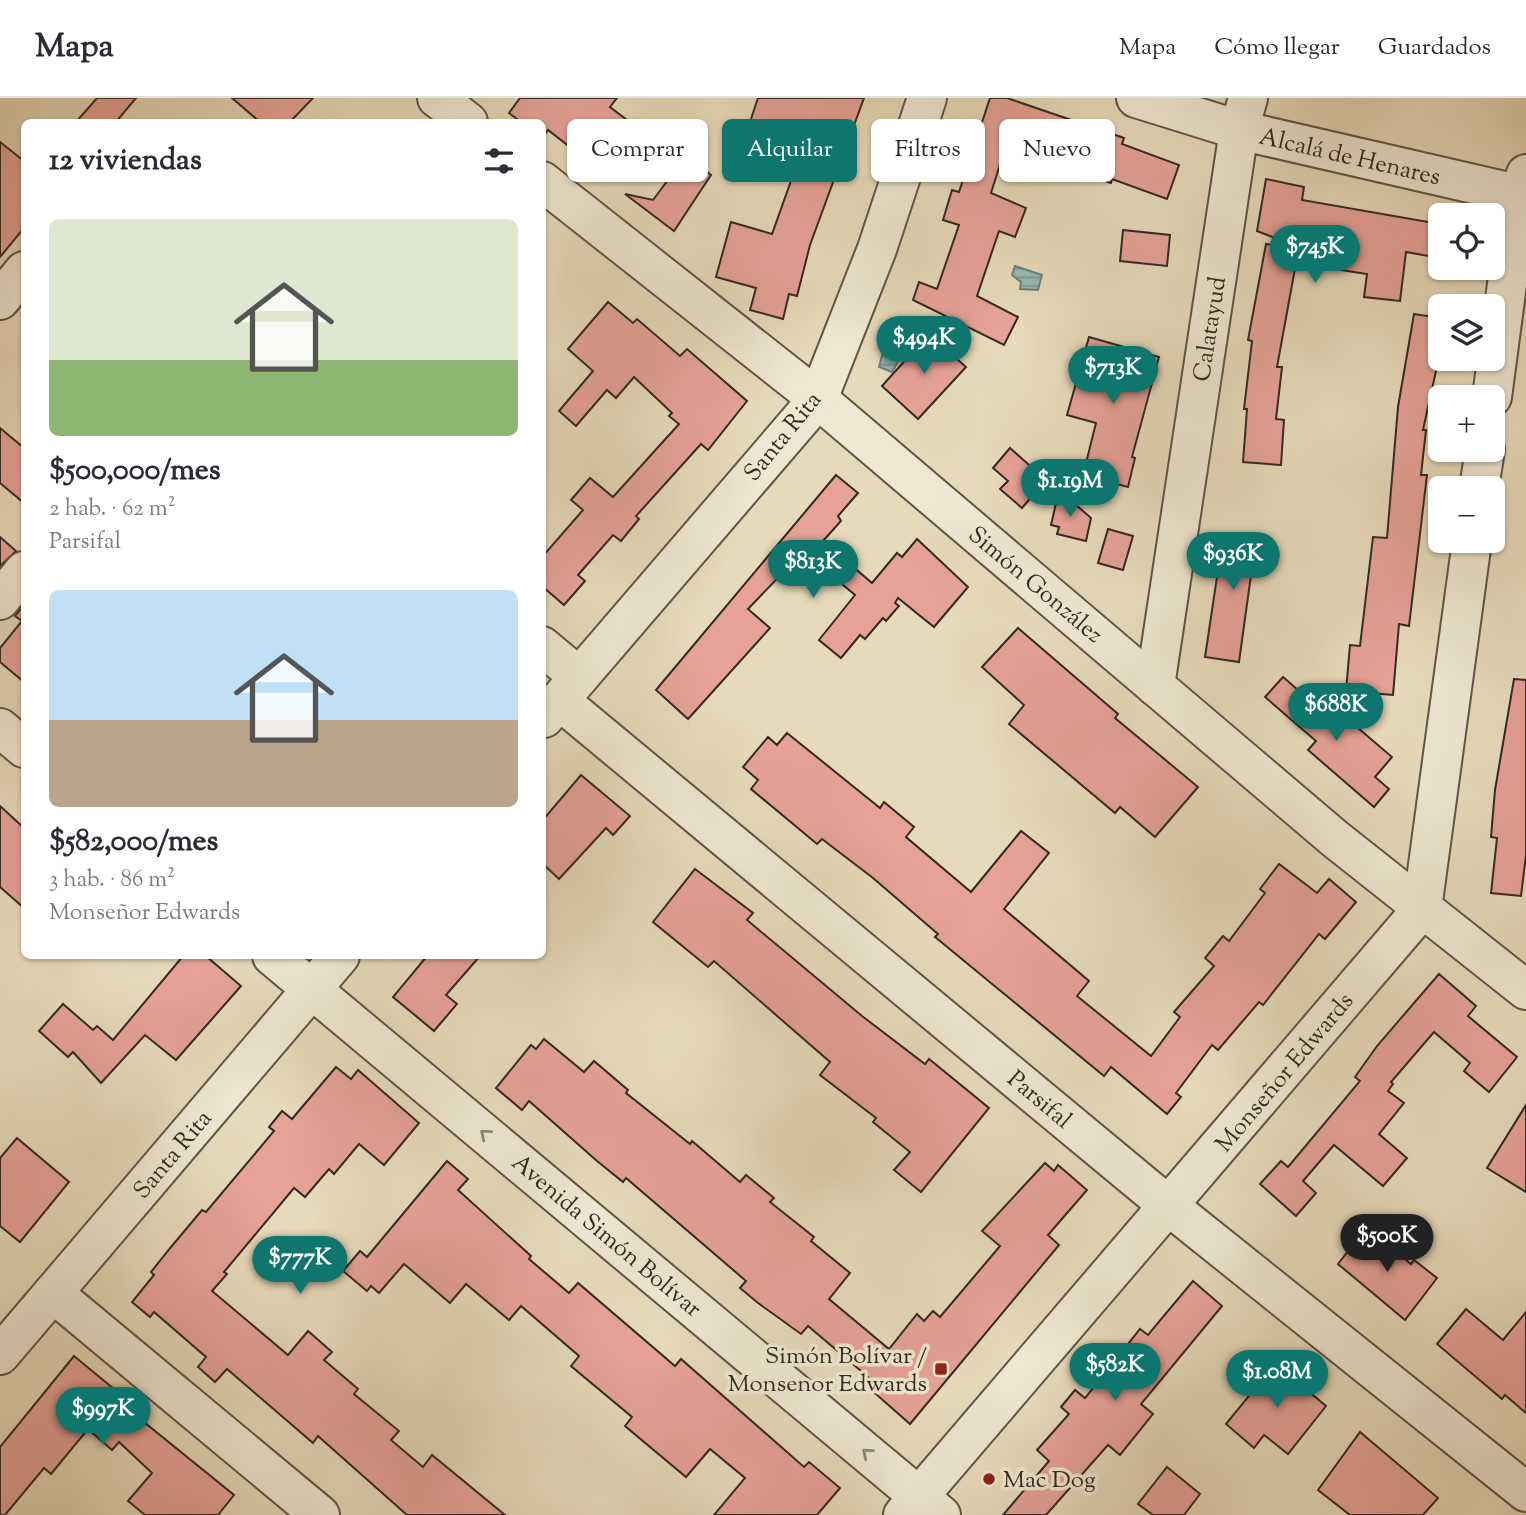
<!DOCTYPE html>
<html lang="es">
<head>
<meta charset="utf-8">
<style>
  body { margin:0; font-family:"Sorts Mill Goudy",serif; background:#f2f2f3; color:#2b2b33; height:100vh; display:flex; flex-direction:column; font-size:26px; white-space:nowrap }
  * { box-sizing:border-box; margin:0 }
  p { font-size:23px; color:#7c7c81 }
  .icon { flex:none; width:38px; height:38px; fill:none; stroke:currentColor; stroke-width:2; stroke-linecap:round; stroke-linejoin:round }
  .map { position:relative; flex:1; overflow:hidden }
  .details { position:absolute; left:21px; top:21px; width:525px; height:840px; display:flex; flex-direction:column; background:#fff; border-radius:10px; box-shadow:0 2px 5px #0004 }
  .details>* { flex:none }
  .guide { position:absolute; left:567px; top:21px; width:665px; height:63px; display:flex; gap:14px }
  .controls { position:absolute; left:1428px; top:105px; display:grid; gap:14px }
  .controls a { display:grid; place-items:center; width:77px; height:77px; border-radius:10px; background:#fff; box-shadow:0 2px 5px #0004; font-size:35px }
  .price { position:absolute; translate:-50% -60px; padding:0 16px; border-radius:24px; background:#0f766e; color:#fff; font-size:23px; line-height:46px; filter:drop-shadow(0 2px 4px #0008) }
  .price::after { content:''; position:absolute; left:50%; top:42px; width:21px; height:16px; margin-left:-10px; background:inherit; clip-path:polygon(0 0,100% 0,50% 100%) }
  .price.selected { background:#222; color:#fff }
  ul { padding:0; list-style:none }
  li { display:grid; align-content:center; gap:14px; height:371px; padding:0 28px }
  li span { display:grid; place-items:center; height:217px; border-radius:10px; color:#555 }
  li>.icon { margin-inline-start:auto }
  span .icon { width:126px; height:126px; fill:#fffc; stroke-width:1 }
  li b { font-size:30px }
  h2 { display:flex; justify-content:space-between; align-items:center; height:84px; padding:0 28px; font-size:30px }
  .tag { padding:0 24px; border-radius:10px; background:#fff; box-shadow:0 2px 5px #0004; font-size:24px; line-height:63px }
  .tag.selected { background:#0f766e; color:#fff }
  header { display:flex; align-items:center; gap:42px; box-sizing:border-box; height:98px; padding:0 35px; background:#fff; border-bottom:2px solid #e1e1e2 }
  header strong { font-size:33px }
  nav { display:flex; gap:38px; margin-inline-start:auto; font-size:24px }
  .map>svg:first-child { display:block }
  .water { fill:url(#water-rules); stroke:#6f807a; stroke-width:2 }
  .building { fill:#e6a297; stroke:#332921; stroke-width:2 }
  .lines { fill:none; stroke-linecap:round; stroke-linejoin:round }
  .minor-casing { stroke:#605547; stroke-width:42 }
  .minor { stroke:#efe7d2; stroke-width:38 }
  .oneway { stroke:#91887a }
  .poi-dot { fill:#8f2418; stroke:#efe7d2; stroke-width:2.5 }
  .labels { text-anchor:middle; stroke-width:7; stroke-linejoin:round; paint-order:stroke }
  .street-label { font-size:24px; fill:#332921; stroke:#efe7d2 }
  .poi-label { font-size:24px; fill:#332921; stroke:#efe7d2; text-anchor:end }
</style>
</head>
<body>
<header>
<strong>Mapa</strong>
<nav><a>Mapa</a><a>Cómo llegar</a><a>Guardados</a></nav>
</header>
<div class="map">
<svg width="1526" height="1417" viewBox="0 0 1526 1417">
  <defs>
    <pattern id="water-rules" width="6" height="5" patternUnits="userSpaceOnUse" patternTransform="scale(1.75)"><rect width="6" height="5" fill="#97bab5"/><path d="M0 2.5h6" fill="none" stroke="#7c9793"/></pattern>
  </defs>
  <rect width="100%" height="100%" fill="#e7daba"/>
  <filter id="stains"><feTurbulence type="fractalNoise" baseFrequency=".00286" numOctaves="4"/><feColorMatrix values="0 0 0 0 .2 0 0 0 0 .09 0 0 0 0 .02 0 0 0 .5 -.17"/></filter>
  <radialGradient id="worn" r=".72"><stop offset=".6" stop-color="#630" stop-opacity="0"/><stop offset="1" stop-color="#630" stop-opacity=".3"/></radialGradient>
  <g class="water">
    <polygon points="1015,168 1042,177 1038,192 1020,191 1021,184 1012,177"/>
    <polygon points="887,239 907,249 892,274 879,269"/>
  </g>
  <g class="building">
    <polygon points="97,0 136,0 116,24 76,24"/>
    <polygon points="232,0 313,0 290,24 260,24"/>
    <polygon points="520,0 617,0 610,9 627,22 593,67 548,32 545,36 542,34 542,24 521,24 509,15"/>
    <polygon points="758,0 864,0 810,147 797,198 789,196 783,221 750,212 756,190 716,179 731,124 772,136 792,80 748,64 758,30 749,27"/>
    <polygon points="990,0 1007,0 1124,40 1122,46 1179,67 1167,101 1112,81 1111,85 1059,69 1065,53 1011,32 991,95 1026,110 1015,139 999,133 977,198 1018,219 1004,247 913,202 919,184 937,191 959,127 943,122 952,92 959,94"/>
    <polygon points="0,44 24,63 24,130 0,159"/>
    <polygon points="686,58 711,77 674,133 625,96 653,102"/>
    <polygon points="1266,81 1304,89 1302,102 1440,126 1440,160 1406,154 1400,203 1364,199 1367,176 1296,165 1277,269 1282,269 1276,321 1284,322 1281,367 1243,364 1247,311 1244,311 1252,243 1248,242 1266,146 1279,148 1280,142 1257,133"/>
    <polygon points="1123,132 1170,137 1167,168 1120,163"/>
    <polygon points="608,204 633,225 637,221 680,258 687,251 747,303 708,352 701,346 636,418 639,421 621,443 613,437 578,477 585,483 564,507 542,488 542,459 583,412 571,402 590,380 613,399 679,326 669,318 672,315 634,279 616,300 607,292 576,328 559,313 593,273 568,251"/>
    <polygon points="1414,216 1440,220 1440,255 1423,332 1426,332 1421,377 1427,377 1409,528 1399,526 1393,597 1346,593 1350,547 1360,548 1373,439 1387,440 1398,309"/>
    <polygon points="929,236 966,269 918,321 882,288"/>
    <polygon points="1089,239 1159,259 1132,359 1135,360 1128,389 1083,377 1096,325 1067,317"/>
    <polygon points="0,330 24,350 24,405 0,385"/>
    <polygon points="1010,350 1046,382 1022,410 1000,391 1008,383 993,370"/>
    <polygon points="836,377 858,395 838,418 841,423 823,443 872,485 897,455 902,459 917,441 968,489 934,529 898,500 895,505 899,508 886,523 883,520 865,541 860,537 841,560 819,542 855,497 808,458 799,469 793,464 748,511 770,530 688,621 656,592"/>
    <polygon points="1059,392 1091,420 1086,443 1057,436 1059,429 1051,427"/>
    <polygon points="1108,431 1133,438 1123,472 1098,465"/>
    <polygon points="1217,436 1270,441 1267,471 1252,470 1239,564 1205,559 1217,479 1213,479"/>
    <polygon points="0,439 16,453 0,468"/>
    <polygon points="24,507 24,584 0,564 0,550 22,523 15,518"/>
    <polygon points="1018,530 1118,616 1115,620 1198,689 1155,739 1120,709 1115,715 1009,626 1024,607 982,569"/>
    <polygon points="1283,579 1343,631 1344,618 1392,659 1375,679 1389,691 1374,709 1308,652 1316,643 1265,599"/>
    <polygon points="1514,581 1526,582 1526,757 1521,798 1491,795 1497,740 1491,739 1495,692"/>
    <polygon points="787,635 880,710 884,704 914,729 906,739 971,794 1021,733 1049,755 1004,811 1089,883 1077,898 1151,958 1180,919 1174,914 1214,868 1205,860 1223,838 1229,843 1265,795 1260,791 1279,766 1317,795 1329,781 1356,804 1325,841 1319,836 1263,907 1259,904 1218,952 1212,947 1176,995 1181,999 1167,1016 1111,969 1104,978 935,839 938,836 873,780 822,741 817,746 751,691 758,682 743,669 768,639 777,647"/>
    <polygon points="581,677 630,718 613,737 606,730 559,781 542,765 542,723"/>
    <polygon points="0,708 24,730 24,810 0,789"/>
    <polygon points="695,771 753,815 747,822 862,918 925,966 929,961 989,1010 921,1094 894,1072 910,1054 873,1024 876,1020 820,977 830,964 714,863 708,869 653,824"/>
    <polygon points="183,858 206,858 241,888 176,962 145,937 101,985 73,954 68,959 39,933 63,906 93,932 97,928 113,942"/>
    <polygon points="427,858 480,858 446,897 457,906 434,933 393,899"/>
    <polygon points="1439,876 1476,908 1468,918 1517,959 1489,994 1464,973 1470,965 1434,934 1391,984 1393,986 1388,993 1404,1005 1379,1036 1407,1060 1383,1088 1334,1047 1303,1083 1316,1095 1296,1118 1260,1086 1281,1063 1288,1069 1360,983 1355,979 1377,948"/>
    <polygon points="544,941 584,974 594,963 628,992 626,995 690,1046 692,1043 740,1084 746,1077 774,1100 770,1104 814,1139 811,1143 850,1175 829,1201 889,1251 917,1216 924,1223 933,1213 940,1219 1000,1148 982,1133 1045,1065 1054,1073 1058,1067 1087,1092 1048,1137 1059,1147 910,1326 869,1290 874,1284 808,1228 801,1236 758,1205 740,1190 746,1183 626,1080 623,1084 597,1063 529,1003 522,1012 496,990 531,947 536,951"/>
    <polygon points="336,969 351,981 358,972 419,1025 384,1067 359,1046 334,1076 329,1071 305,1099 294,1090 224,1174 227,1176 212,1193 288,1257 308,1233 332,1254 324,1262 358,1291 354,1296 399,1333 391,1342 423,1369 432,1357 505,1417 407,1417 318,1338 313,1345 227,1271 215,1284 198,1269 206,1259 154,1214 150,1219 132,1204 154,1177 151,1174 171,1149 202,1112 206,1114 274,1033 269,1029 282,1013 292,1021"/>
    <polygon points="1526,1007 1526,1094 1487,1070"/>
    <polygon points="17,1040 69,1084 20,1144 0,1128 0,1060"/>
    <polygon points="447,1063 468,1081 458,1092 531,1158 529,1161 569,1195 578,1185 675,1268 681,1261 804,1369 809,1364 840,1390 817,1417 714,1417 745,1380 710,1351 686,1379 625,1328 632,1319 571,1268 579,1258 521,1208 509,1222 466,1186 450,1205 404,1166 379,1195 371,1188 367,1193 343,1173 360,1153 367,1159"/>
    <polygon points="1366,1130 1411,1166 1414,1162 1437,1180 1405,1222 1338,1166"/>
    <polygon points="1193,1183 1222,1208 1141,1306 1153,1316 1120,1357 1108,1347 1046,1417 1003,1417 1049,1363 1037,1352 1069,1316 1061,1309 1075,1292 1085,1300 1140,1231 1148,1237"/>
    <polygon points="1466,1211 1503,1242 1526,1214 1526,1315 1505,1297 1502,1301 1437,1246"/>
    <polygon points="74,1258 143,1315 139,1320 234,1397 218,1417 145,1417 128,1403 152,1375 119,1344 112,1352 88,1331 51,1376 44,1370 5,1417 0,1417 0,1349"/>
    <polygon points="1280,1260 1300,1276 1295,1282 1326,1308 1288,1356 1264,1337 1254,1350 1226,1326"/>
    <polygon points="1360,1334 1438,1400 1423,1417 1350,1417 1318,1392"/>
    <polygon points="1167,1369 1200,1396 1184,1417 1153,1417 1138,1406"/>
  </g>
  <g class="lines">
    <g class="minor-casing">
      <g id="minor">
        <polyline points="437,0 468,24"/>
        <polyline points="1136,0 1239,32 1526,98"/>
        <polyline points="542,83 818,301 1334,740 1526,892"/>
        <polyline points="0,202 24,173"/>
        <polyline points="1492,299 1519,96 1526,76"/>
        <polyline points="1479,390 1485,352"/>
        <polyline points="0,502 24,473"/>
        <polyline points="542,548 579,579"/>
        <polyline points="1155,588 1239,32 1248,0"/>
        <polyline points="559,602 1170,1109 1526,1394"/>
        <polyline points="544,620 818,301 877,151 927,0"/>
        <polyline points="0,630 24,650"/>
        <polyline points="272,858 941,1417"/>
        <polyline points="53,1195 320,1417"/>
        <polyline points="0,1257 340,858"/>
        <polyline points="903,1417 1422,811 1472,443"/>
      </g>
    </g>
    <use href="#minor" class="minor"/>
  </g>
  <defs><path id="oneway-chevron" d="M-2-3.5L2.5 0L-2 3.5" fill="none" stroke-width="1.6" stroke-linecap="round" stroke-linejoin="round" transform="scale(1.75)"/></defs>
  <g class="oneway">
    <use href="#oneway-chevron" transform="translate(485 1036) rotate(-140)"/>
    <use href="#oneway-chevron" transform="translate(867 1355) rotate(-140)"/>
  </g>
  <g class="poi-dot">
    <rect x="934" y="1264" width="14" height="14" rx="3.5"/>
    <circle cx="989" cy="1381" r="7"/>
  </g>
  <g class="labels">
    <g class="street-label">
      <text transform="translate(1350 58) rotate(13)" y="8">Alcalá de Henares</text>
      <text transform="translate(1209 231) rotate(-81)" y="8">Calatayud</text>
      <text transform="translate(782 338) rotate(-51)" y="8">Santa Rita</text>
      <text transform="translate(1036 486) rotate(40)" y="8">Simón González</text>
      <text transform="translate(1284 974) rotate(-50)" y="8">Monseñor Edwards</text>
      <text transform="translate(1040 1001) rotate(40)" y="8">Parsifal</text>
      <text transform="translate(172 1056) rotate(-50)" y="8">Santa Rita</text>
      <text transform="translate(607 1137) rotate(40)" y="8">Avenida Simón Bolívar</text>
    </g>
    <g class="poi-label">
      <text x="927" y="1265">Simón Bolívar /<tspan x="927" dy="28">Monsenor Edwards</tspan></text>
      <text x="1003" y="1389" text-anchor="start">Mac Dog</text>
    </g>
  </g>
  <rect width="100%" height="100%" filter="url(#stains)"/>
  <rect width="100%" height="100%" fill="url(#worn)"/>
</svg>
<div class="controls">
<a><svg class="icon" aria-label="locate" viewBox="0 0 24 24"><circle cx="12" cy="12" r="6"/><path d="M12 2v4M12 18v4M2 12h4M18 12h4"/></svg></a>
<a><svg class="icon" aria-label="layers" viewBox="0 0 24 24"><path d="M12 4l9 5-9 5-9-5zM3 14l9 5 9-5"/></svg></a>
<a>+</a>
<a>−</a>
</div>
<b class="price" style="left:1315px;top:187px">$745K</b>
<b class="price" style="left:924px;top:278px">$494K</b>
<b class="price" style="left:1113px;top:308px">$713K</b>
<b class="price" style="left:1070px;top:421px">$1.19M</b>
<b class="price" style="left:1233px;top:494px">$936K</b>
<b class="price" style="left:813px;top:502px">$813K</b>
<b class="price" style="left:1336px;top:645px">$688K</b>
<b class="price selected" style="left:1387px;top:1176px">$500K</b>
<b class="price" style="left:300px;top:1198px">$777K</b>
<b class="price" style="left:1115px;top:1305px">$582K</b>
<b class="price" style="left:1277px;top:1312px">$1.08M</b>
<b class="price" style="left:103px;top:1349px">$997K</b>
<div class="guide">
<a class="tag">Comprar</a>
<a class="tag selected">Alquilar</a>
<a class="tag">Filtros</a>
<a class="tag">Nuevo</a>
</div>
<section class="details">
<h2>12 viviendas<svg class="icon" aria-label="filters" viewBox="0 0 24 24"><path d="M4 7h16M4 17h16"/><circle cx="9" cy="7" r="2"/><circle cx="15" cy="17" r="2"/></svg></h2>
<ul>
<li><span style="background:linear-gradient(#dfe7d0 65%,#8fb573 0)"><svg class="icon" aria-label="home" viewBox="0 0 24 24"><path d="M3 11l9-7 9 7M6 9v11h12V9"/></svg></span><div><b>$500,000/mes</b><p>2 hab. · 62 m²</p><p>Parsifal</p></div></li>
<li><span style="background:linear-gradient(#bfe0f5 60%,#b9a48a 0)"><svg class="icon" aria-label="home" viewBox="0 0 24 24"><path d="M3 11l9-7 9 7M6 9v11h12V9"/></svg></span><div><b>$582,000/mes</b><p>3 hab. · 86 m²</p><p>Monseñor Edwards</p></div></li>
</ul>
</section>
</div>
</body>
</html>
